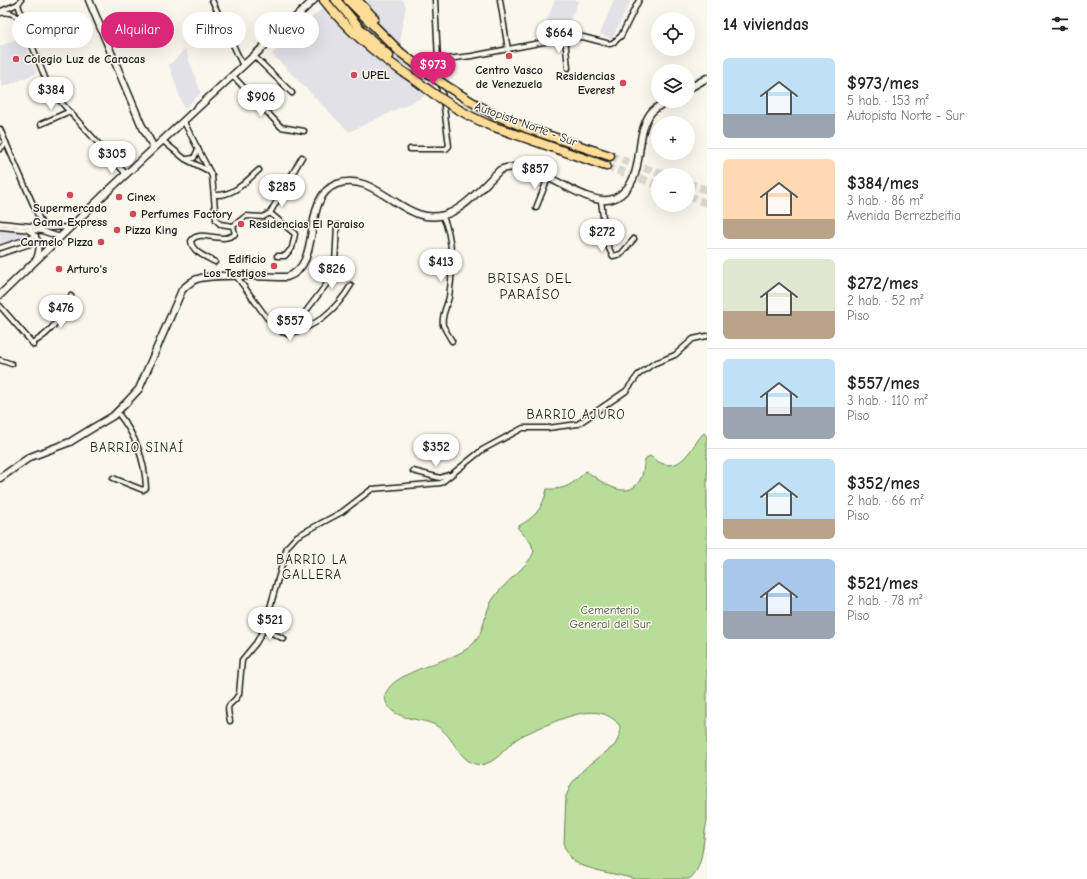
<!DOCTYPE html>
<html lang="es">
<head>
<meta charset="utf-8">
<style>
  body { margin:0; font-family:"Comic Neue",sans-serif; background:#f2f2f2; color:#202124; height:100vh; display:flex; flex-direction:column; font-size:15px; white-space:nowrap }
  * { box-sizing:border-box; margin:0 }
  p { font-size:13px; color:#757577 }
  .icon { flex:none; width:22px; height:22px; fill:none; stroke:currentColor; stroke-width:2; stroke-linecap:round; stroke-linejoin:round }
  .map { position:relative; flex:1; overflow:hidden }
  .details { display:flex; flex-direction:column; background:#fff; width:380px }
  .details>* { flex:none }
  .top-card { position:absolute; left:12px; top:12px; width:380px; height:36px; display:flex; gap:8px }
  .buttons { position:absolute; left:651px; top:12px; display:grid; gap:8px }
  .buttons a { display:grid; place-items:center; width:44px; height:44px; border-radius:50%; background:#fff; box-shadow:0 4px 16px #0002; font-size:20px }
  .price { position:absolute; translate:-50% -34px; padding:0 9px; border-radius:14px; background:#fff; color:#222; font-size:13px; line-height:26px; filter:drop-shadow(0 1px 2px #0008) }
  .price::after { content:''; position:absolute; left:50%; top:24px; width:12px; height:9px; margin-left:-6px; background:inherit; clip-path:polygon(0 0,100% 0,50% 100%) }
  .price.active { background:#db2777; color:#fff }
  ul { padding:0; list-style:none }
  li { display:flex; align-items:center; gap:12px; height:100px; padding:0 16px }
  li+li { border-top:1px solid #e0e0e0 }
  li span { display:grid; place-items:center; flex:none; width:112px; height:80px; border-radius:6px; color:#555 }
  li>.icon { margin-inline-start:auto }
  span .icon { width:48px; height:48px; fill:#fffc; stroke-width:1 }
  li b { font-size:17px }
  h2 { display:flex; justify-content:space-between; align-items:center; height:48px; padding:0 16px; font-size:17px }
  .chip { padding:0 14px; border-radius:18px; background:#fff; box-shadow:0 4px 16px #0002; font-size:14px; line-height:36px }
  .chip.active { background:#db2777; color:#fff }
  main { display:flex; flex:1; min-height:0 }
  .map>svg:first-child { display:block }
  .built { fill:#e2e1e8 }
  .green { fill:#b7de99; stroke:#6a7d5a }
  .lines { fill:none; stroke-linecap:round; stroke-linejoin:round }
  .highway-tunnel { stroke:#dad6cd; stroke-width:8; stroke-dasharray:8 4; stroke-linecap:butt }
  .street-casing { stroke:#1c1c1c; stroke-width:7 }
  .secondary-casing { stroke:#1c1c1c; stroke-width:9 }
  .highway-casing { stroke:#1c1c1c; stroke-width:11 }
  .street { stroke:#fbf7ec; stroke-width:4 }
  .secondary { stroke:#fbf7ec; stroke-width:6 }
  .highway { stroke:#ffdd96; stroke-width:8 }
  .highway-bridge-casing { stroke:#1c1c1c; stroke-width:11; stroke-linecap:butt }
  .highway-bridge { stroke:#ffdd96; stroke-width:8 }
  .poi-dot { fill:#d1495b; stroke:#fbf7ec; stroke-width:1.5 }
  .labels { text-anchor:middle; stroke-width:3; stroke-linejoin:round; paint-order:stroke }
  .poi-label { font-size:12px; font-weight:bold; fill:#1c1c1c; stroke:#fbf7ec; text-anchor:start }
  .street-label { font-size:12px; fill:#1c1c1c; stroke:#fbf7ec }
  .park-label { font-size:12px; fill:#4a5642; stroke:#fbf7ec }
  .neighbourhood-label { font-size:13px; letter-spacing:1px; fill:#1c1c1c; stroke:#fbf7ec }
  .quarter-label { font-size:14px; letter-spacing:1px; fill:#1c1c1c; stroke:#fbf7ec }
</style>
</head>
<body>
<main>
<div class="map">
<svg width="707" height="879" viewBox="0 0 707 879">
  <rect width="100%" height="100%" fill="#fbf7ec"/>
  <filter id="ink" filterUnits="userSpaceOnUse"><feTurbulence type="fractalNoise" baseFrequency=".025" numOctaves="2"/><feDisplacementMap in="SourceGraphic" scale="8" xChannelSelector="R" yChannelSelector="G"/><feConvolveMatrix kernelMatrix="1 2 1 2 8 2 1 2 1" color-interpolation-filters="sRGB"/></filter>
  <g filter="url(#ink)">
    <g class="built">
      <polygon points="331,0 403,0 406,7 401,31 401,44 425,96 349,132 272,54"/>
      <polygon points="555,0 579,0 565,32 545,24"/>
      <polygon points="614,0 631,0 612,39 600,34"/>
      <polygon points="22,37 37,73 3,87 0,78 0,46"/>
      <polygon points="185,49 201,93 184,109 169,65"/>
      <polygon points="0,229 23,231 28,237 0,246"/>
    </g>
    <path class="green" d="M704 433 707 437V822C702 838 705 868 689 879H636L600 871 580 865 570 858 564 846 566 796 572 783 583 770 615 745 620 735V726C603 703 574 714 551 723 540 728 528 732 518 738 507 745 499 760 485 764 468 768 459 751 451 740 447 734 440 727 433 724 419 718 395 720 387 704 374 680 433 665 448 658 457 655 467 650 474 643 485 631 484 612 493 599 503 583 528 567 534 552L531 543 517 527C535 517 542 510 547 489 566 490 573 484 586 471 602 482 630 505 642 476 644 470 643 463 646 458L650 456C654 459 659 463 664 464 684 470 693 443 704 433Z"/>
    <g class="lines">
      <g class="highway-tunnel">
        <polyline points="610,156 665,175"/>
        <polyline points="606,166 658,185"/>
        <polyline points="688,183 707,190"/>
        <polyline points="688,196 707,203"/>
      </g>
      <g class="street-casing">
        <g id="street">
          <polyline points="212,0 243,66"/>
          <polyline points="500,0 508,50"/>
          <polyline points="18,4 27,33 50,90 126,174"/>
          <polyline points="1,11 18,4 21,0"/>
          <path d="M0 13C12 11 17 15 23 25"/>
          <polyline points="565,38 568,68"/>
          <polyline points="254,56 292,93"/>
          <polyline points="438,60 472,56 565,38 583,37 610,44 614,42 621,36 639,0"/>
          <polyline points="233,76 281,127 304,131"/>
          <path d="M184 122 212 176 216 220 220 224 233 226 235 234C221 245 199 228 191 241 192 252 206 257 215 262"/>
          <polyline points="41,124 68,112"/>
          <polyline points="0,129 43,227"/>
          <polyline points="163,141 185,159 209,171"/>
          <polyline points="0,149 6,143"/>
          <polyline points="410,149 446,149 449,146 438,60 435,0"/>
          <polyline points="187,159 194,158 198,149"/>
          <path d="M215 195C234 196 245 182 259 170"/>
          <path d="M601 201C604 219 603 241 613 256L621 254 634 239"/>
          <polyline points="536,208 548,178"/>
          <polyline points="270,213 295,234 292,248 285,256 277,256"/>
          <path d="M442 215C454 238 453 272 449 297 447 306 441 316 443 325 445 330 449 336 452 341"/>
          <polyline points="0,223 50,228 70,227"/>
          <polyline points="233,226 246,216 263,217 270,213 302,157"/>
          <polyline points="0,227 42,231 60,237"/>
          <path d="M29 231C41 238 40 247 36 259"/>
          <polyline points="0,248 36,236"/>
          <polyline points="0,254 39,241"/>
          <path d="M237 277 267 318 287 334C314 329 337 309 351 285"/>
          <polyline points="0,306 34,345"/>
          <polyline points="282,332 297,323 329,281 335,264 337,225"/>
          <path d="M32 343C54 332 60 316 71 296"/>
          <polyline points="0,360 12,364"/>
          <polyline points="413,471 440,478 448,475"/>
          <path d="M113 478 143 490 146 488C145 459 135 434 117 412"/>
          <polyline points="264,629 284,639"/>
          <path d="M230 721C225 698 231 709 239 694L242 660 256 643 264 629 287 547 297 536 342 512 372 489 441 483 482 450 523 428H548L578 424 626 391 638 375 653 364 675 355 693 339 707 336"/>
        </g>
      </g>
      <g class="secondary-casing">
        <g id="secondary">
          <polyline points="89,0 141,124 154,148"/>
          <polyline points="688,89 707,78"/>
          <polyline points="0,295 109,190 314,0"/>
          <path d="M0 478 30 457 70 442 91 429 113 416 126 403 139 389 182 290C186 286 191 281 197 279 216 273 264 277 287 277 324 265 300 197 337 184 379 169 406 234 452 212 470 203 485 184 500 170 535 154 586 212 615 198 648 181 632 141 650 114 654 108 661 105 667 101"/>
        </g>
      </g>
      <g class="highway-casing">
        <g id="highway">
          <path d="M324 0C348 31 381 58 414 79"/>
          <polyline points="336,0 363,32 389,56"/>
          <polyline points="348,0 400,52"/>
          <polyline points="357,0 374,18"/>
          <polyline points="495,115 529,129 610,156"/>
          <polyline points="489,125 606,166"/>
        </g>
      </g>
      <use href="#street" class="street"/>
      <use href="#secondary" class="secondary"/>
      <use href="#highway" class="highway"/>
      <g class="highway-bridge-casing">
        <g id="highway-bridge">
          <path d="M400 52C430 76 461 97 495 115"/>
          <path d="M414 79C438 98 461 113 489 125"/>
        </g>
      </g>
      <use href="#highway-bridge" class="highway-bridge"/>
    </g>
  </g>
  <g class="poi-dot">
    <circle cx="509" cy="56" r="4"/>
    <circle cx="16" cy="59" r="4"/>
    <circle cx="354" cy="75" r="4"/>
    <circle cx="623" cy="83" r="4"/>
    <circle cx="70" cy="195" r="4"/>
    <circle cx="119" cy="197" r="4"/>
    <circle cx="133" cy="214" r="4"/>
    <circle cx="241" cy="224" r="4"/>
    <circle cx="117" cy="230" r="4"/>
    <circle cx="101" cy="242" r="4"/>
    <circle cx="274" cy="266" r="4"/>
    <circle cx="59" cy="269" r="4"/>
  </g>
  <g class="labels">
    <g class="poi-label">
      <text x="24" y="63">Colegio Luz de Caracas</text>
      <text x="509" y="74" text-anchor="middle">Centro Vasco<tspan x="509" dy="14">de Venezuela</tspan></text>
      <text x="362" y="79">UPEL</text>
      <text x="615" y="80" text-anchor="end">Residencias<tspan x="615" dy="14">Everest</tspan></text>
      <text x="127" y="201">Cinex</text>
      <text x="70" y="212" text-anchor="middle">Supermercado<tspan x="70" dy="14">Gama Express</tspan></text>
      <text x="141" y="218">Perfumes Factory</text>
      <text x="249" y="228">Residencias El Paraiso</text>
      <text x="125" y="234">Pizza King</text>
      <text x="93" y="246" text-anchor="end">Carmelo Pizza</text>
      <text x="266" y="263" text-anchor="end">Edificio<tspan x="266" dy="14">Los Testigos</tspan></text>
      <text x="67" y="273">Arturo's</text>
    </g>
    <g class="street-label">
      <text transform="translate(526 124) rotate(20)" y="4">Autopista Norte - Sur</text>
    </g>
    <g class="park-label">
      <text x="610" y="614">Cementerio<tspan x="610" dy="14">General del Sur</tspan></text>
    </g>
    <g class="neighbourhood-label">
      <text x="576" y="419">BARRIO AJURO</text>
      <text x="137" y="452">BARRIO SINAÍ</text>
      <text x="312" y="564">BARRIO LA<tspan x="312" dy="15">GALLERA</tspan></text>
    </g>
    <g class="quarter-label">
      <text x="530" y="283">BRISAS DEL<tspan x="530" dy="16">PARAÍSO</tspan></text>
    </g>
  </g>
</svg>
<div class="buttons">
<a><svg class="icon" aria-label="locate" viewBox="0 0 24 24"><circle cx="12" cy="12" r="6"/><path d="M12 2v4M12 18v4M2 12h4M18 12h4"/></svg></a>
<a><svg class="icon" aria-label="layers" viewBox="0 0 24 24"><path d="M12 4l9 5-9 5-9-5zM3 14l9 5 9-5"/></svg></a>
<a>+</a>
<a>−</a>
</div>
<b class="price" style="left:559px;top:54px">$664</b>
<b class="price active" style="left:433px;top:86px">$973</b>
<b class="price" style="left:51px;top:111px">$384</b>
<b class="price" style="left:261px;top:118px">$906</b>
<b class="price" style="left:112px;top:175px">$305</b>
<b class="price" style="left:535px;top:190px">$857</b>
<b class="price" style="left:282px;top:208px">$285</b>
<b class="price" style="left:602px;top:253px">$272</b>
<b class="price" style="left:441px;top:283px">$413</b>
<b class="price" style="left:332px;top:290px">$826</b>
<b class="price" style="left:61px;top:329px">$476</b>
<b class="price" style="left:290px;top:342px">$557</b>
<b class="price" style="left:436px;top:468px">$352</b>
<b class="price" style="left:270px;top:641px">$521</b>
<div class="top-card">
<a class="chip">Comprar</a>
<a class="chip active">Alquilar</a>
<a class="chip">Filtros</a>
<a class="chip">Nuevo</a>
</div>
</div>
<section class="details">
<h2>14 viviendas<svg class="icon" aria-label="filters" viewBox="0 0 24 24"><path d="M4 7h16M4 17h16"/><circle cx="9" cy="7" r="2"/><circle cx="15" cy="17" r="2"/></svg></h2>
<ul>
<li><span style="background:linear-gradient(#bfe0f5 70%,#9aa5b1 0)"><svg class="icon" aria-label="home" viewBox="0 0 24 24"><path d="M3 11l9-7 9 7M6 9v11h12V9"/></svg></span><div><b>$973/mes</b><p>5 hab. · 153 m²</p><p>Autopista Norte - Sur</p></div></li>
<li><span style="background:linear-gradient(#ffd9b3 75%,#b9a48a 0)"><svg class="icon" aria-label="home" viewBox="0 0 24 24"><path d="M3 11l9-7 9 7M6 9v11h12V9"/></svg></span><div><b>$384/mes</b><p>3 hab. · 86 m²</p><p>Avenida Berrezbeitia</p></div></li>
<li><span style="background:linear-gradient(#dfe7d0 65%,#b9a48a 0)"><svg class="icon" aria-label="home" viewBox="0 0 24 24"><path d="M3 11l9-7 9 7M6 9v11h12V9"/></svg></span><div><b>$272/mes</b><p>2 hab. · 52 m²</p><p>Piso</p></div></li>
<li><span style="background:linear-gradient(#bfe0f5 60%,#9aa5b1 0)"><svg class="icon" aria-label="home" viewBox="0 0 24 24"><path d="M3 11l9-7 9 7M6 9v11h12V9"/></svg></span><div><b>$557/mes</b><p>3 hab. · 110 m²</p><p>Piso</p></div></li>
<li><span style="background:linear-gradient(#bfe0f5 75%,#b9a48a 0)"><svg class="icon" aria-label="home" viewBox="0 0 24 24"><path d="M3 11l9-7 9 7M6 9v11h12V9"/></svg></span><div><b>$352/mes</b><p>2 hab. · 66 m²</p><p>Piso</p></div></li>
<li><span style="background:linear-gradient(#a9c7e8 65%,#9aa5b1 0)"><svg class="icon" aria-label="home" viewBox="0 0 24 24"><path d="M3 11l9-7 9 7M6 9v11h12V9"/></svg></span><div><b>$521/mes</b><p>2 hab. · 78 m²</p><p>Piso</p></div></li>
</ul>
</section>
</main>
</body>
</html>
